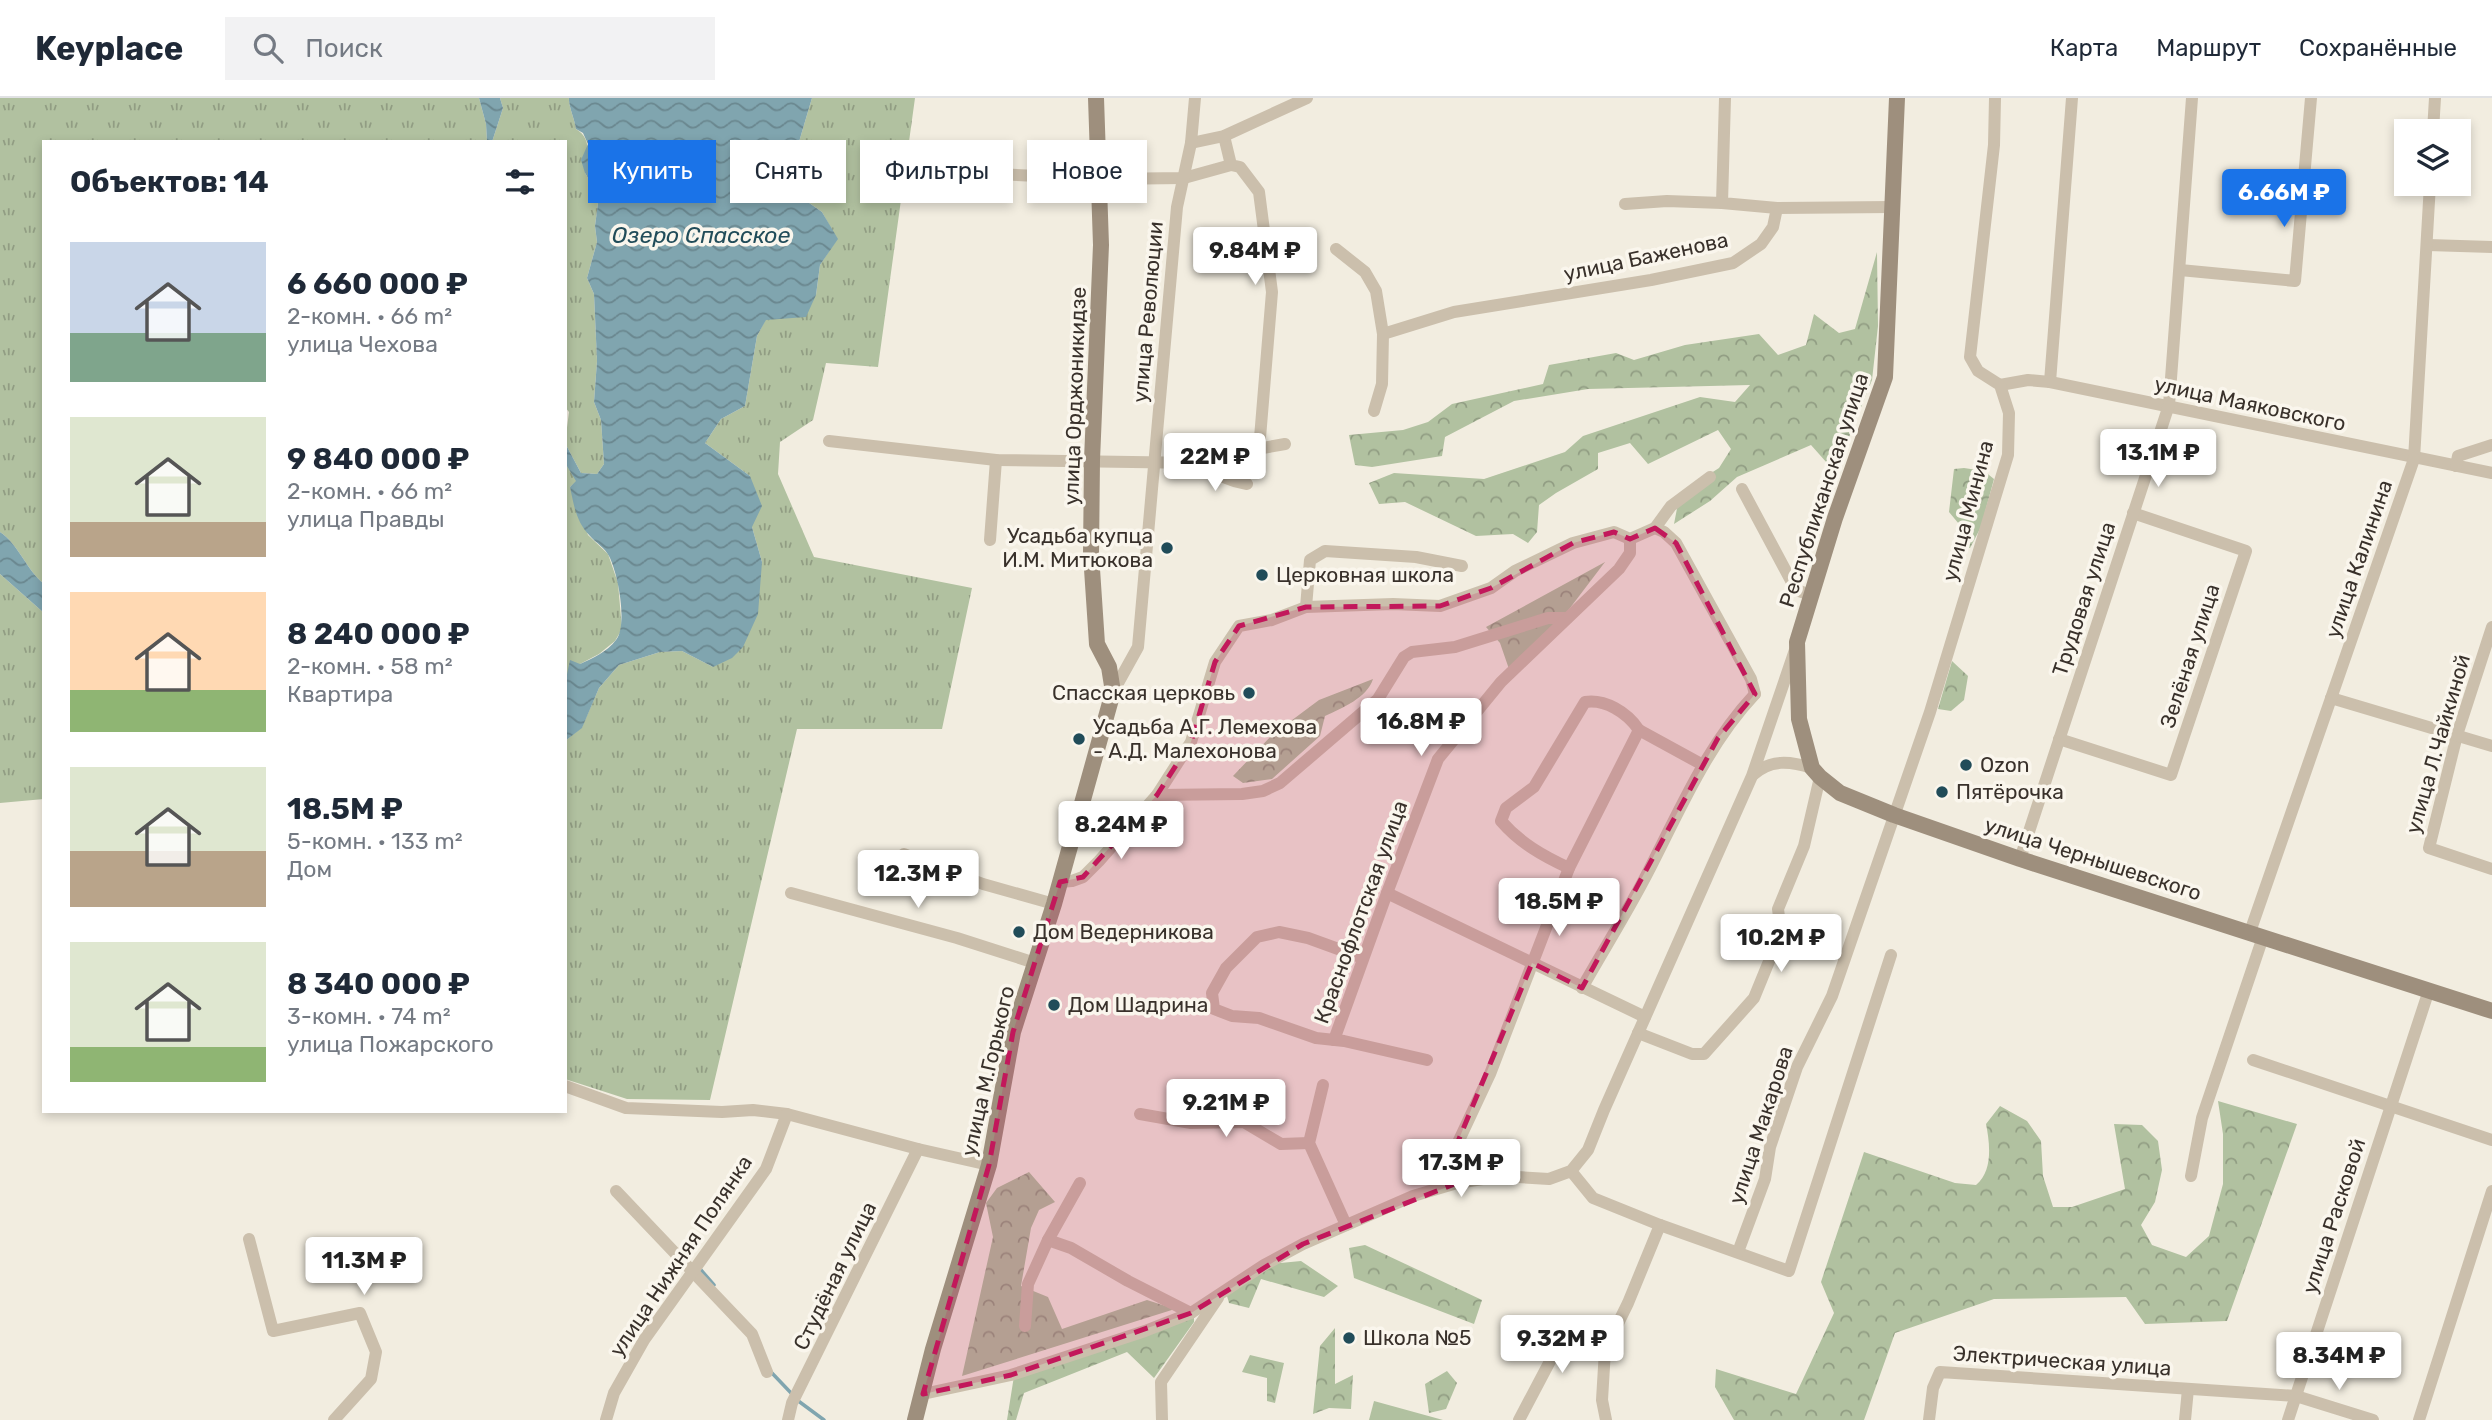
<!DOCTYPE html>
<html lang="ru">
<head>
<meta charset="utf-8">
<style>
  body { margin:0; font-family:Rubik,sans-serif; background:#f2f2f3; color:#1f2937; height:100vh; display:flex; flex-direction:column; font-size:26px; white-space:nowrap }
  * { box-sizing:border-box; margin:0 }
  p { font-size:23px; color:#747a83 }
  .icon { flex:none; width:38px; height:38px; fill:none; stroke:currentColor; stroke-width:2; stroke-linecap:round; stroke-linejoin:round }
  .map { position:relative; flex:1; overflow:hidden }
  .details { position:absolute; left:42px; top:42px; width:525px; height:973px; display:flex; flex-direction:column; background:#fff; border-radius:0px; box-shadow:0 4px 10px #0003 }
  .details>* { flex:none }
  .top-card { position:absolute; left:588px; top:42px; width:665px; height:63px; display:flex; gap:14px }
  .controls { position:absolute; left:2394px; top:21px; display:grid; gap:14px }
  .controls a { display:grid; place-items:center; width:77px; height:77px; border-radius:0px; background:#fff; box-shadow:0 4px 10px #0003; font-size:35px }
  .price { position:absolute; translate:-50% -60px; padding:0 16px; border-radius:7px; background:#fff; color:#222; font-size:23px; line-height:46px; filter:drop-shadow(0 2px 4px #0008) }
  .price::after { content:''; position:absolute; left:50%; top:42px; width:21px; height:16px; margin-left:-10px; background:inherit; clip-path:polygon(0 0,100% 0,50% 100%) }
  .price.current { background:#1a73e8; color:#fff }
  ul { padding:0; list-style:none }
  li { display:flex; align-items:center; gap:21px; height:175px; padding:0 28px }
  li span { display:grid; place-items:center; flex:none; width:196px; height:140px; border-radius:0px; color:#555 }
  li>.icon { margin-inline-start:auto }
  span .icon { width:84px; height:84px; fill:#fffc; stroke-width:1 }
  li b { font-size:30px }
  h2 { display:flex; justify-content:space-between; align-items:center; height:84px; padding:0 28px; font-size:30px }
  .pill { padding:0 24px; border-radius:0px; background:#fff; box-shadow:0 4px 10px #0003; font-size:24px; line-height:63px }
  .pill.current { background:#1a73e8; color:#fff }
  header { display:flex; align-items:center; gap:42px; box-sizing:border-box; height:98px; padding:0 35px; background:#fff; border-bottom:2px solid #e0e1e3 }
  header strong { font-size:33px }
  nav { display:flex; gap:38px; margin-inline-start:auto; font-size:24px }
  .search { width:490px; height:63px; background:#f2f2f3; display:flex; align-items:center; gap:18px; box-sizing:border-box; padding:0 24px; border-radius:0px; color:#747a83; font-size:26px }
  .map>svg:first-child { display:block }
  .grass { fill:url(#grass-tufts) }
  .forest { fill:url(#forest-crowns) }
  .pitch { fill:#b1c1a0 }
  .water { fill:url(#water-waves) }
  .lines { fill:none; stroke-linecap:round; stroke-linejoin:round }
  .stream { stroke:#80a5af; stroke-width:3.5 }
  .street { stroke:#cbbfac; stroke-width:12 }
  .secondary { stroke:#9e8f7d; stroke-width:16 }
  .marked { fill:#c2185b; fill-opacity:0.2; stroke:#c2185b; stroke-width:5; stroke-dasharray:14 9; stroke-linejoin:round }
  .poi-dot { fill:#214c59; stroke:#faf6ed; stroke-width:2.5 }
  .labels { text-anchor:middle; stroke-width:7; stroke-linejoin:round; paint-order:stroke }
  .street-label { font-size:21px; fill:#39312b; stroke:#faf6ed }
  .poi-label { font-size:21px; fill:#39312b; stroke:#faf6ed; text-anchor:start }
  .water-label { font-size:23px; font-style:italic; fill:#214c59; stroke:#faf6ed }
</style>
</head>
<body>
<header>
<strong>Keyplace</strong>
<div class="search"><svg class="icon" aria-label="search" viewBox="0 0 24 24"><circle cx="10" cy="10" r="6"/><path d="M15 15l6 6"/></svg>Поиск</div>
<nav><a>Карта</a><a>Маршрут</a><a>Сохранённые</a></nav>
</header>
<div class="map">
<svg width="2492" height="1322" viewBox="0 0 2492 1322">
  <defs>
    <pattern id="grass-tufts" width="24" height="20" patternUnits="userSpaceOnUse" patternTransform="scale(1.75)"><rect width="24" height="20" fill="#b1c1a0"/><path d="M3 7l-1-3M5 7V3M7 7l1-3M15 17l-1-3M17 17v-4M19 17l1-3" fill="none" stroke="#919d83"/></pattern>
    <pattern id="forest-crowns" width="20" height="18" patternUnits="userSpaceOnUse" patternTransform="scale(1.75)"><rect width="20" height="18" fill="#b1c1a0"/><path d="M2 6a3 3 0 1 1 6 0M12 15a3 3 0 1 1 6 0" fill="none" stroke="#919d83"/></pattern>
    <pattern id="water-waves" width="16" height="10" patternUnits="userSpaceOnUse" patternTransform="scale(1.75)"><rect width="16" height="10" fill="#80a5af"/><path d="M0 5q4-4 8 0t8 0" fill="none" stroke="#6a878f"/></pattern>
  </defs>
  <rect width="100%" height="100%" fill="#f2ede0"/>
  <g class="grass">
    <path d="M0 0H479L486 26 487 44H44V486C26 471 19 447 0 434Z"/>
    <path d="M500 0H569C568 7 575 22 576 31 593 41 587 59 585 75L599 97 595 128 597 144 587 180 594 196 597 263 594 304 601 322 604 366 597 376 581 375 565 345 569 314 565 309V44H492L503 10Z"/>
    <polygon points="812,0 915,0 878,269 826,265 813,322 780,344 778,376 814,459 972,490 942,631 797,631 710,1002 627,1001 565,981 565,643 582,629 599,590 619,567 660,554 682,553 713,569 762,464 752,429 750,378 705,345 721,321 745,308 757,238 766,221 816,197 820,167 837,141 822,114 795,95 796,54"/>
    <polygon points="565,365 577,383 570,389 588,437 608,456 618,485 622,531 615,543 599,556 580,566 565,586"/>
    <polygon points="0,476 44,515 44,701 0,705"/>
  </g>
  <g class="forest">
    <polygon points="1877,154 1878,228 1872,282 1835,374 1811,347 1737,379 1710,403 1674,426 1680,395 1719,370 1731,351 1718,332 1648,366 1630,345 1598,355 1598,371 1556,395 1539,407 1537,434 1528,445 1513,436 1476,438 1405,404 1379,406 1369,385 1394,375 1484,381 1565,354 1583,338 1700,299 1735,304 1750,287 1588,291 1514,303 1445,339 1442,358 1372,369 1355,367 1349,337 1403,332 1428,324 1452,306 1543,286 1549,267 1616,255 1634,262 1685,247 1759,236 1778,257 1806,247 1814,216 1839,235 1855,231"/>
    <polygon points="1964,370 1984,373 1994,381 1981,429 1970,450 1958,448 1959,426 1949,414 1954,371"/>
    <polygon points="1605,464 1567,514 1509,571 1500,545 1486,529"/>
    <polygon points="1952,563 1968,578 1964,602 1951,613 1938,611"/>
    <path d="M1373 581C1367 600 1342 610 1325 618L1320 638 1272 681 1243 685 1233 678 1272 637 1319 602Z"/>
    <path d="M2218 1003 2297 1026 2227 1223 2145 1226 2126 1199 1994 1201 1895 1235 1864 1322H1734L1715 1289 1716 1271 1796 1296 1834 1215 1821 1184 1864 1054 1955 1085 1976 1087C1993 1073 1990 1046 1986 1026L2000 1008 2027 1023 2041 1043 2043 1078 2053 1109H2072L2125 1091 2114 1026 2142 1027 2158 1043 2162 1072 2155 1104 2141 1127 2152 1147 2186 1159 2209 1138 2223 1086V1036Z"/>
    <polygon points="1029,1074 1055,1104 1039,1112 1031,1130 1021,1188 1048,1199 1062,1231 1147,1202 1175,1211 962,1278 993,1139 986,1105 997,1090"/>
    <polygon points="1365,1147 1482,1202 1474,1226 1354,1180 1349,1150"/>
    <polygon points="1301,1163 1338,1188 1324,1199 1261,1181 1249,1210 1229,1205 1227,1198 1270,1166"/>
    <polygon points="1194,1219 1194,1224 1154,1280 1127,1254 1024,1295 1016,1322 1007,1322 1014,1278"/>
    <polygon points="1335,1230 1335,1286 1353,1277 1351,1311 1329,1310 1313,1316 1320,1248"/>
    <polygon points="1250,1257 1284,1265 1275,1305 1267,1303 1267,1280 1242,1274"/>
    <polygon points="1447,1273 1457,1285 1446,1311 1429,1315 1425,1286"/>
  </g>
  <polygon class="pitch" points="1374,1303 1443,1322 1369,1322"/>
  <g class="water">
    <polygon points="479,0 500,0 503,10 492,44 487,44 486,26"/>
    <path d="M569 0H812L796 54 795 95 822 114 838 141 820 167 816 197 806 219 766 222 757 238 745 308 721 321 705 345 750 378 762 408 752 429 762 464 758 516 743 549 732 560 713 569 682 553 660 554 619 567 599 590 582 630 565 643V586L570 562 580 566C593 560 607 554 616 542 628 527 618 475 609 458 605 450 596 445 590 438 576 424 574 407 570 389L576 383 565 365V345L581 375 597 376 604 366 601 322 594 304 597 263 594 196 587 180 597 144 595 128 599 97 585 75 581 62 588 46 583 35 576 31C575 22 568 7 569 0Z"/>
    <path d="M0 434C19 447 26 471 44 486V515L0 476Z"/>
  </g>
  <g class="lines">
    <g class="stream">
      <polyline points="701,1172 714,1187"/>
      <polyline points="771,1274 792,1296"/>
      <polyline points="797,1302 824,1322"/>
    </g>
    <g class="street">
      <polyline points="1725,0 1722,105 1777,110"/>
      <polyline points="2433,33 2435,0"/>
      <polyline points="1224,38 1231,67 1240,69 1259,94 1272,194 1259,352"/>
      <polyline points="1191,45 1224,38 1307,0"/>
      <polyline points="995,76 1101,81 1184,80 1231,67"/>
      <polyline points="1625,106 1667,103 1722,105"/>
      <polyline points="2428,147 2492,149"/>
      <polyline points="1336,151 1365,174 1376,193 1383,236"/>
      <polyline points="2180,172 2295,183 2311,0"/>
      <polyline points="2050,284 2072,0"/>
      <polyline points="2000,287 2028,282 2050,284 2492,375"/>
      <polyline points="1374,313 1382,286 1383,236 1454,214 1651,182 1733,165 1761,146 1773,129 1777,110 1892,109"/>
      <polyline points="829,343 996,362 1198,365 1224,357 1285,346"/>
      <path d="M1198 365C1214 376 1228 383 1247 386"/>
      <polyline points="2456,368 2458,358 2492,347"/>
      <polyline points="1742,391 1796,492 1811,497"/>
      <polyline points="1655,430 1671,408 1710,379"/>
      <polyline points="990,442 996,362"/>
      <polyline points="1306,509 1310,462 1325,453 1416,459 1462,468"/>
      <polyline points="2492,529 2457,637 2429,750 2492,771"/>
      <polyline points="1113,594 1138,549 1177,109 1191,45 1195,0"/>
      <polyline points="2331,600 2492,648"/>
      <polyline points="2059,641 2171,677 2246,453 2133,415"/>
      <path d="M1753 677C1770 661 1790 663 1812 670"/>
      <polyline points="1157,697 1242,696 1263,693 1280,685 1378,601 1404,559 1412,554 1455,549 1548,520 1567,520"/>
      <polyline points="904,756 983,786 1054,806"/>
      <polyline points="2020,761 2169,307 2192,0"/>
      <path d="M1569 770C1543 758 1520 745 1501 723L1506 710 1534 689 1585 604C1605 601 1627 614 1639 632"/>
      <polyline points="1060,784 1072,783 1083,779 1099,763 1157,697 1191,644 1215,564 1239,528 1272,522 1306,509 1393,506 1440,508 1491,490 1515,473 1573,445 1614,434 1630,441 1655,430 1664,434 1676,445 1751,581 1755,596"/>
      <polyline points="791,795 957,840 1035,865"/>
      <polyline points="1387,795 1645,919"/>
      <polyline points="2250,834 2414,361 2430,86"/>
      <polyline points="1363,860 1308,840 1279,834 1257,839 1226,870 1212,895 1214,911 1232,918 1259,920 1316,940 1344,943 1427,962"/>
      <path d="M1582 890C1604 851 1628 813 1648 774 1680 712 1707 647 1755 596"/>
      <polyline points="1638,935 1692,956 1704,956 1754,900 1781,834 1778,811 1804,748 1820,679"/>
      <polyline points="1334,942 1387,795 1438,661 1501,584 1619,471 1630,455 1630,441"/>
      <polyline points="2253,962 2492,1042"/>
      <polyline points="1323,987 1309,1045 1346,1127"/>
      <polyline points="565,988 626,1010 722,1014 753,1012 787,1016 918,1051 989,1067"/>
      <polyline points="1140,1016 1191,1025 1244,1024 1281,1046 1309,1045"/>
      <polyline points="1571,1073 1593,1100 1660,1127 1789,1173 1891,857"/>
      <polyline points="2191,1078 2202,1020 2263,839"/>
      <polyline points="1457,1085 1454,1053 1490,976 1569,770 1639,632 1703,667"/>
      <polyline points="616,1093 752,1236 767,1274"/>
      <polyline points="249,1141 273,1233 360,1215 376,1254 371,1281 334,1322"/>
      <polyline points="1048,1142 1071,1150 1128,1183 1191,1215"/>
      <polyline points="1738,1154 1765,1081 1770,1049 1797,969 1832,898 1930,614 2008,357 2009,315 2000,287 1978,273 1970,259 1994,47 1995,0"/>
      <polyline points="1025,1228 1028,1186 1048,1142 1080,1085"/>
      <polyline points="923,1296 1011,1277 1145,1233 1191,1215 1264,1167 1303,1146 1413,1098 1457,1085 1502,1078 1549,1081 1571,1073 1588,1052 1604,1012 1752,678 1795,552"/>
      <polyline points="606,1322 614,1295 644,1242 766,1071 787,1016"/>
      <polyline points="788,1322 792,1305 918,1051"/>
      <polyline points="1162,1322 1161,1284 1218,1200"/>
      <polyline points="1519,1322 1558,1248 1572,1231 1596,1231 1611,1240"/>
      <polyline points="1606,1322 1602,1302 1605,1252 1628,1205 1660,1127"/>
      <polyline points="1929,1322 1933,1290 1940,1274 2296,1298 2373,1322"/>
      <polyline points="2185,1322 2188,1291"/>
      <polyline points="2288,1322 2429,892"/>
      <polyline points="2419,1322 2492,1093"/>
    </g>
    <g class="secondary">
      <polyline points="1897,0 1885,279 1835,420 1797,544 1799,621 1812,670 1820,679 1840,695 1894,717 2020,761 2492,913"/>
      <polyline points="915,1322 933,1251 989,1067 1013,934 1054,806 1113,594 1109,569 1097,546 1091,456 1092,362 1101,147 1096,0"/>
    </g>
  </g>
  <path class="marked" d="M1655 430 1676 445 1755 596 1718 640 1582 890 1532 865 1454 1053 1457 1085 1303 1146 1191 1215 1011 1277 923 1296 989 1067 1013 934 1060 784 1083 779 1157 697 1191 644 1215 564 1239 528 1306 509 1440 508 1491 490 1573 445 1614 434 1630 441Z"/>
  <g class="poi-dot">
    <circle cx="1167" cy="450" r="7"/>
    <circle cx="1262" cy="477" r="7"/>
    <circle cx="1249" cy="595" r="7"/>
    <circle cx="1079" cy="641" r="7"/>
    <circle cx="1966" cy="667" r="7"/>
    <circle cx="1942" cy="694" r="7"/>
    <circle cx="1019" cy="834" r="7"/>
    <circle cx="1054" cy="907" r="7"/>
    <circle cx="1349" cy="1240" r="7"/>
  </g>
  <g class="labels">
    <g class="street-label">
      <text transform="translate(1646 159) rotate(-12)" y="7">улица Баженова</text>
      <text transform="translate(1148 214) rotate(-85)" y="7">улица Революции</text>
      <text transform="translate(1075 298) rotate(-88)" y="7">улица Орджоникидзе</text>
      <text transform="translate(2250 306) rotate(12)" y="7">улица Маяковского</text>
      <text transform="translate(1824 392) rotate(-72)" y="7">Республиканская улица</text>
      <text transform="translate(1968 413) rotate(-75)" y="7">улица Минина</text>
      <text transform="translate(2359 461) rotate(-71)" y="7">улица Калинина</text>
      <text transform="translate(2084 501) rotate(-72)" y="7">Трудовая улица</text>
      <text transform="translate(2190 558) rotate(-72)" y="7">Зелёная улица</text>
      <text transform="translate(2438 646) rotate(-74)" y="7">улица Л.Чайкиной</text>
      <text transform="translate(2093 761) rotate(18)" y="7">улица Чернышевского</text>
      <text transform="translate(1361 814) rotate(-70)" y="7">Краснофлотская улица</text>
      <text transform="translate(988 973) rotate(-77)" y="7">улица М.Горького</text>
      <text transform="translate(1761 1027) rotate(-72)" y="7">улица Макарова</text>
      <text transform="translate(2334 1118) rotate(-72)" y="7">улица Расковой</text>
      <text transform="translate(681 1158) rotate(-56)" y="7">улица Нижняя Полянка</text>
      <text transform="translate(835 1178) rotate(-64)" y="7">Студёная улица</text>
      <text transform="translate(2062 1263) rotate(4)" y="7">Электрическая улица</text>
    </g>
    <g class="poi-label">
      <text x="1153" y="445" text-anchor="end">Усадьба купца<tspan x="1153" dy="24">И.М. Митюкова</tspan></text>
      <text x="1276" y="484">Церковная школа</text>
      <text x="1235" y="602" text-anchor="end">Спасская церковь</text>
      <text x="1093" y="636">Усадьба А.Г. Лемехова<tspan x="1093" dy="24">- А.Д. Малехонова</tspan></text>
      <text x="1980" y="674">Ozon</text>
      <text x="1956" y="701">Пятёрочка</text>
      <text x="1033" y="841">Дом Ведерникова</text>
      <text x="1068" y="914">Дом Шадрина</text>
      <text x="1363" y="1247">Школа №5</text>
    </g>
    <g class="water-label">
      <text x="701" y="145">Озеро Спасское</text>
    </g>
  </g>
</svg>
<div class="controls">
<a><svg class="icon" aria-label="layers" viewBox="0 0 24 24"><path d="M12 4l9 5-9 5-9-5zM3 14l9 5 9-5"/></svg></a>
</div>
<b class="price current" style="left:2284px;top:131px">6.66M ₽</b>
<b class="price" style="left:1255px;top:189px">9.84M ₽</b>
<b class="price" style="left:2158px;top:391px">13.1M ₽</b>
<b class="price" style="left:1215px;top:395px">22M ₽</b>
<b class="price" style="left:1421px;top:660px">16.8M ₽</b>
<b class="price" style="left:1121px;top:763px">8.24M ₽</b>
<b class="price" style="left:918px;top:812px">12.3M ₽</b>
<b class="price" style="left:1559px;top:840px">18.5M ₽</b>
<b class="price" style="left:1781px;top:876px">10.2M ₽</b>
<b class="price" style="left:1226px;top:1041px">9.21M ₽</b>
<b class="price" style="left:1461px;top:1101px">17.3M ₽</b>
<b class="price" style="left:364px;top:1199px">11.3M ₽</b>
<b class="price" style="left:1562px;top:1277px">9.32M ₽</b>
<b class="price" style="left:2339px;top:1294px">8.34M ₽</b>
<div class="top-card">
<a class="pill current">Купить</a>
<a class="pill">Снять</a>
<a class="pill">Фильтры</a>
<a class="pill">Новое</a>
</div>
<section class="details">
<h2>Объектов: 14<svg class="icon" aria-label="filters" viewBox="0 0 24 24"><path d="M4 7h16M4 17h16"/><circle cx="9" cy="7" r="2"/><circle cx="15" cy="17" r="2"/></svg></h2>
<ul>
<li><span style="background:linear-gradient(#c9d6e8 65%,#7fa58c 0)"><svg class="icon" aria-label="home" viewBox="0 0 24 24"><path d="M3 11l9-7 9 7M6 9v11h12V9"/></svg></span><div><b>6 660 000 ₽</b><p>2-комн. · 66 m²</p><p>улица Чехова</p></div></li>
<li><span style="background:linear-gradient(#dfe7d0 75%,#b9a48a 0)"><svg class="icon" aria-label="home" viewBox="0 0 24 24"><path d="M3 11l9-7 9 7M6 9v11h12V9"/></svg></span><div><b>9 840 000 ₽</b><p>2-комн. · 66 m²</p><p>улица Правды</p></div></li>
<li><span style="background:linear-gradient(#ffd9b3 70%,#8fb573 0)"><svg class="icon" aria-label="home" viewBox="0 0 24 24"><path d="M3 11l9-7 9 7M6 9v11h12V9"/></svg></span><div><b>8 240 000 ₽</b><p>2-комн. · 58 m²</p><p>Квартира</p></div></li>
<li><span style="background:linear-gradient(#dfe7d0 60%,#b9a48a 0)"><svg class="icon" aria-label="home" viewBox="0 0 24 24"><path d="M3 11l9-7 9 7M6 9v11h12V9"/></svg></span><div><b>18.5M ₽</b><p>5-комн. · 133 m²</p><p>Дом</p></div></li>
<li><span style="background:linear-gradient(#dfe7d0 75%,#8fb573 0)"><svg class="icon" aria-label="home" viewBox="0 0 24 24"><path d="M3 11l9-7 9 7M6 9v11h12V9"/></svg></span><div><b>8 340 000 ₽</b><p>3-комн. · 74 m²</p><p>улица Пожарского</p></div></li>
</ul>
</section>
</div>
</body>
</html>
